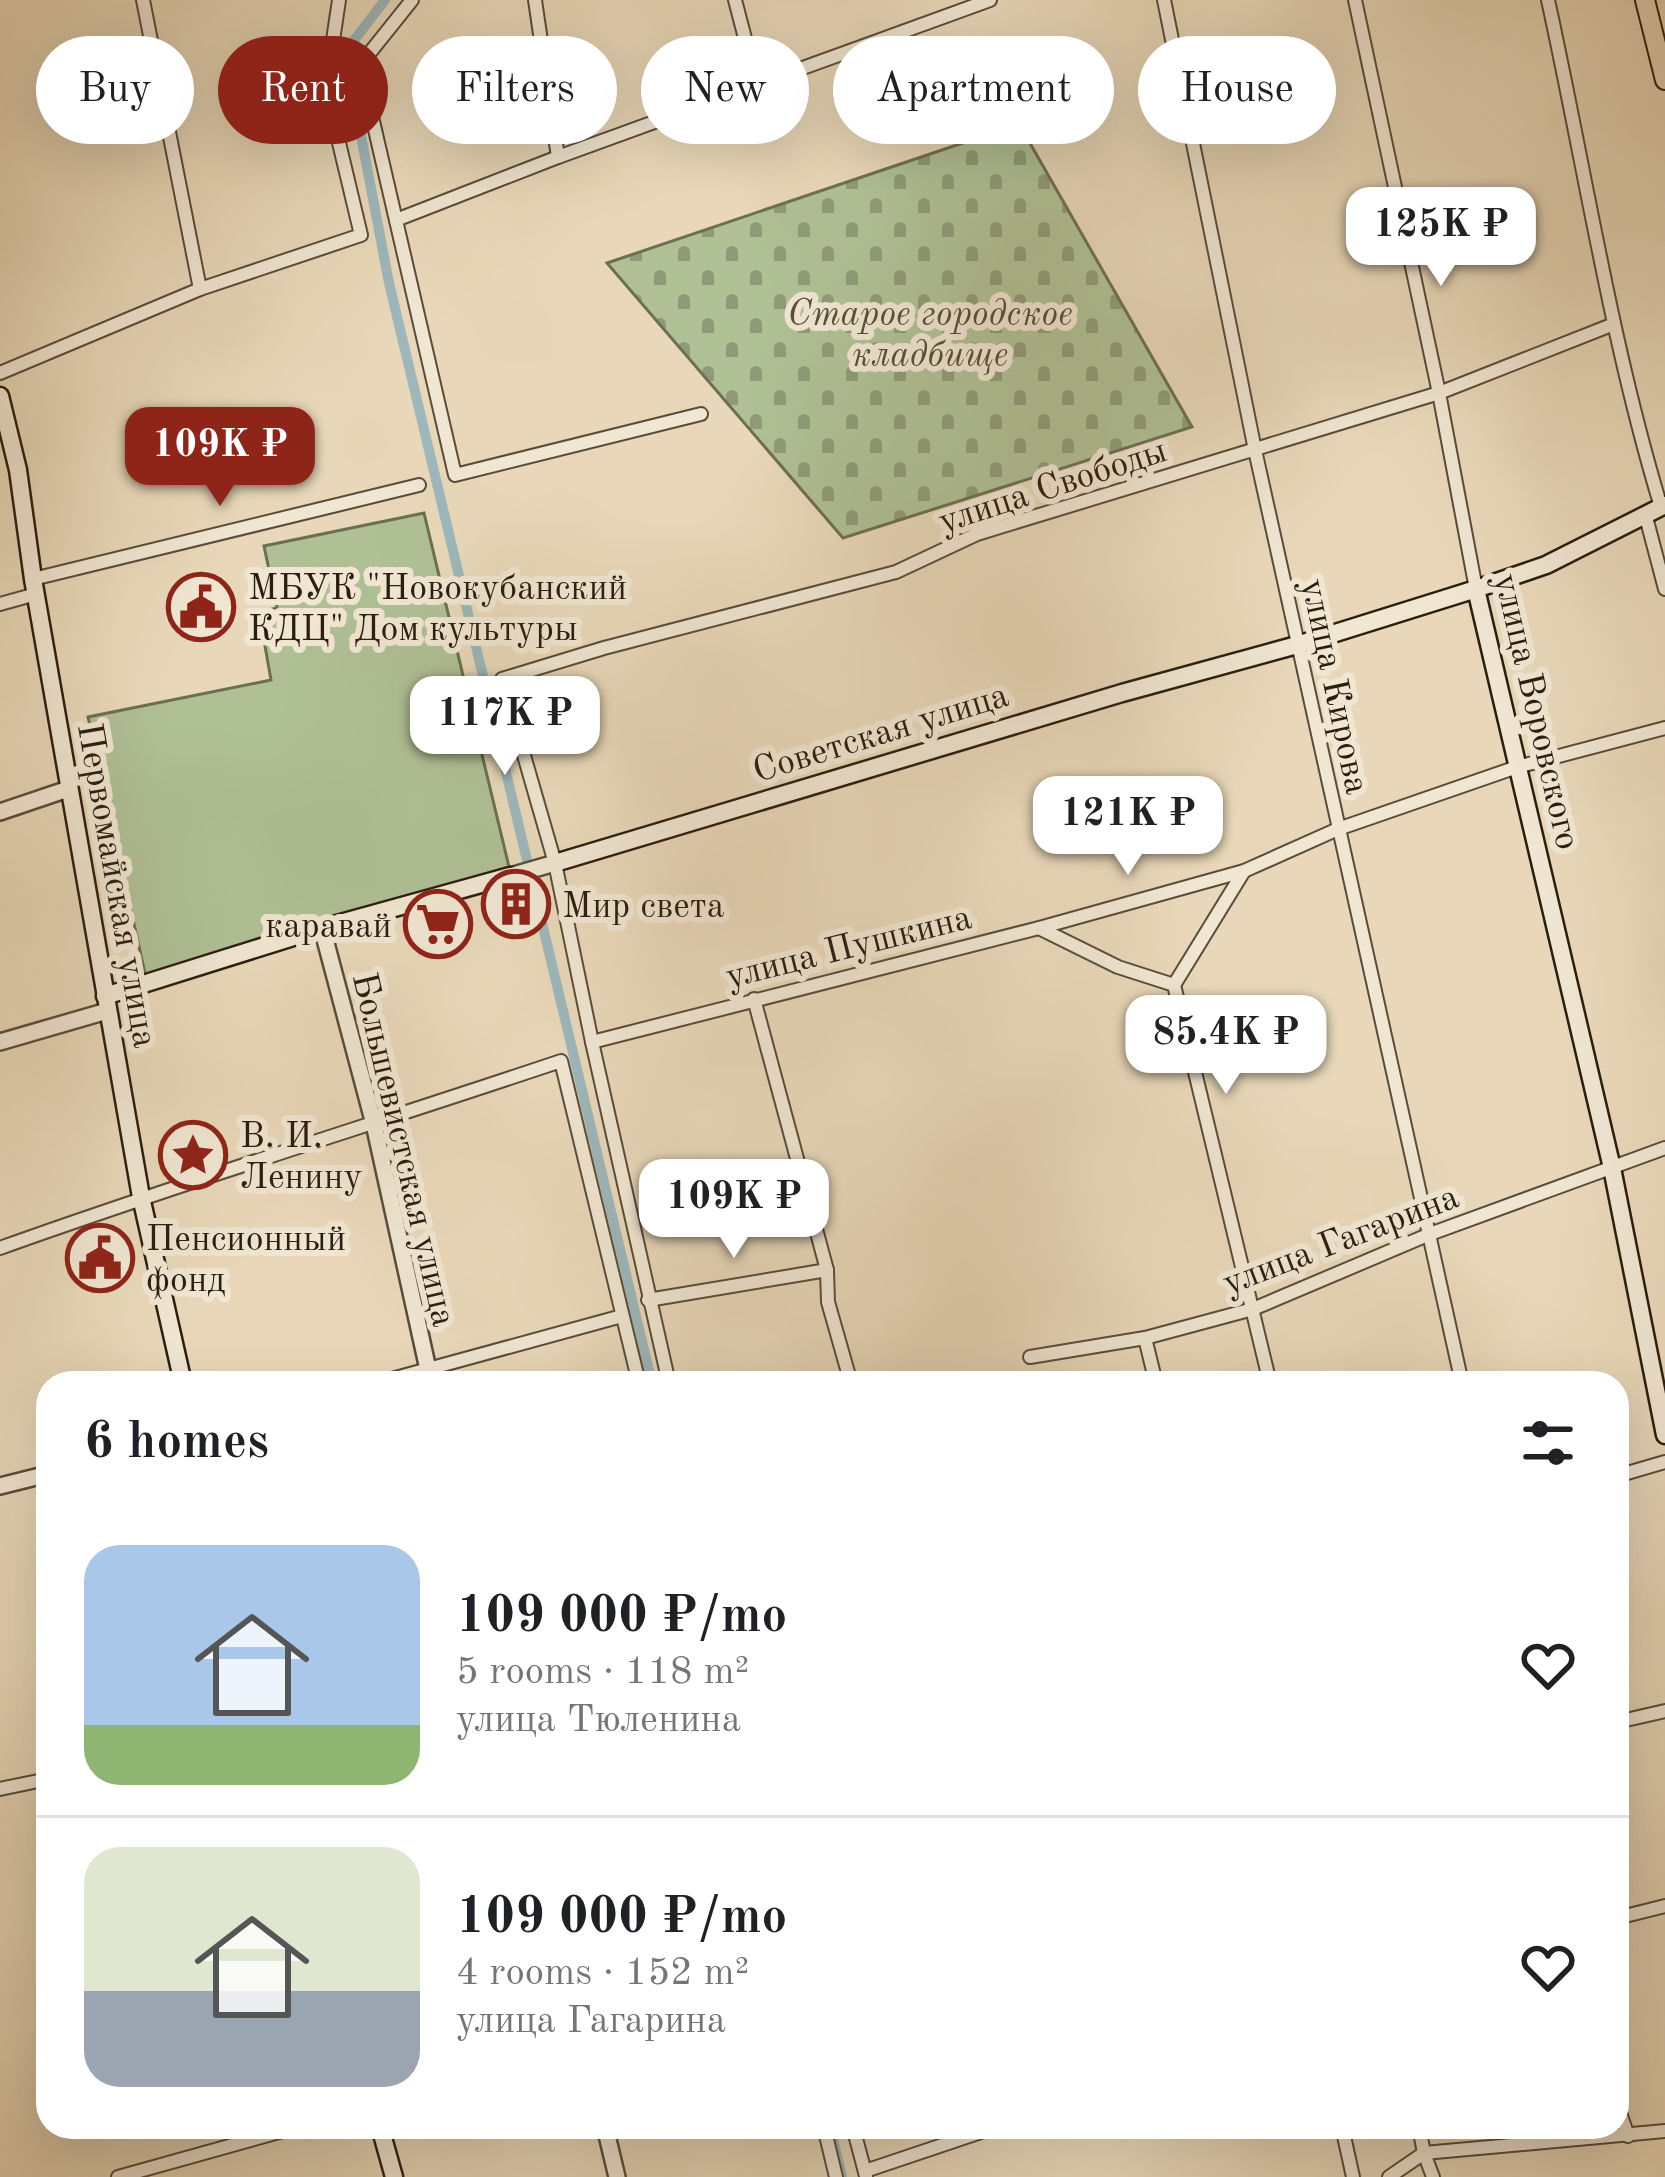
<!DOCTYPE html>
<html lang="en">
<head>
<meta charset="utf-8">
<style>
  body { margin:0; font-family:"Old Standard TT",serif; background:#f6f6f6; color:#202124; height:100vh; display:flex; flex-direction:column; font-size:45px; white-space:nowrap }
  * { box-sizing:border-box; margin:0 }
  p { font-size:39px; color:#757577 }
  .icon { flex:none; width:66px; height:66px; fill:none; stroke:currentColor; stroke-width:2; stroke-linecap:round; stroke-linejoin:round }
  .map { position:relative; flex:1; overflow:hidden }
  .sheet { position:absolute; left:36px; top:1371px; width:1593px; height:768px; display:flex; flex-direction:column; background:#fff; border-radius:36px; box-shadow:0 12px 48px #0002 }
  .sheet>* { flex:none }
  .banner { position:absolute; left:36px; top:36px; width:1593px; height:108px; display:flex; gap:24px }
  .price { position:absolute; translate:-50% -102px; padding:0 27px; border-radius:24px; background:#fff; color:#222; font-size:39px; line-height:78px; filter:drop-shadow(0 3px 6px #0008) }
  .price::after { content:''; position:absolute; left:50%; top:72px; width:36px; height:27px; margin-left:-18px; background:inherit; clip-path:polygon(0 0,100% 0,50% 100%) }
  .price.active { background:#8f2418; color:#fff }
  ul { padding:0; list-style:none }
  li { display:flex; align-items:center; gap:36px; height:300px; padding:0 48px }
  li+li { border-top:3px solid #e0e0e0 }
  li span { display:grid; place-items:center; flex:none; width:336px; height:240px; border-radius:36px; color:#555 }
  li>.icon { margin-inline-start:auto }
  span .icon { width:144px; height:144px; fill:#fffc; stroke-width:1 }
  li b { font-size:51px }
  h2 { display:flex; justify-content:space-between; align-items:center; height:144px; padding:0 48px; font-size:51px }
  .tag { padding:0 42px; border-radius:54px; background:#fff; box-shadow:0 12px 48px #0002; font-size:42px; line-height:108px }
  .tag.active { background:#8f2418; color:#fff }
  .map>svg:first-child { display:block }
  .cemetery { fill:url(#cemetery-stones); stroke:#6d6f52; stroke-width:3 }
  .park { fill:#afc095; stroke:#6d6f52; stroke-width:3 }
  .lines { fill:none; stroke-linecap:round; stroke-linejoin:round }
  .canal { stroke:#9db7bb; stroke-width:10 }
  .minor-casing { stroke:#5a4c3a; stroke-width:16 }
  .tertiary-casing { stroke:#5a4c3a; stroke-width:20 }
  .secondary-casing { stroke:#2b1e0f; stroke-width:21 }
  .primary-casing { stroke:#2b1e0f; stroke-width:22 }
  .minor { stroke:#f0e6d2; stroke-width:12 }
  .tertiary { stroke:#f0e6d2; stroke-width:15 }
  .secondary { stroke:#f0e6d2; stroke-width:16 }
  .primary { stroke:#e8d8b9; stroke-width:18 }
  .labels { text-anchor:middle; stroke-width:12; stroke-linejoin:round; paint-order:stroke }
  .park-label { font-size:36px; font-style:italic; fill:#534f37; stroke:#f0e6d2 }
  .street-label { font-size:36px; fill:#2b1e0f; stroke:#f0e6d2 }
  .poi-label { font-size:36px; fill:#2b1e0f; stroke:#f0e6d2; text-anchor:start }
</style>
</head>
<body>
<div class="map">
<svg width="1665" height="2177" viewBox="0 0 1665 2177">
  <defs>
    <pattern id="cemetery-stones" width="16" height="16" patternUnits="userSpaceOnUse" patternTransform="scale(3)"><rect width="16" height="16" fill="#afc095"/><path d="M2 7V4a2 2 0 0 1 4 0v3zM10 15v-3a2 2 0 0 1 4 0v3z" fill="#8f9b78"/></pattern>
  </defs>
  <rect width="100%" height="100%" fill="#e8d8b9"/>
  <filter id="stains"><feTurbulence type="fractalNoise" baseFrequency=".00167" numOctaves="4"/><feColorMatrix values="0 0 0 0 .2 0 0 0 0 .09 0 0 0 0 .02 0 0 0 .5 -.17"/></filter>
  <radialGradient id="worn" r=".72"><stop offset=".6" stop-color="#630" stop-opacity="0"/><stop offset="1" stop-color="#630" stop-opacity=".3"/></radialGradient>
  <polygon class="cemetery" points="1019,124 1192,427 843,538 607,263"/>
  <polygon class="park" points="424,513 509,867 146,978 88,717 271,680 259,612 277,608 264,546"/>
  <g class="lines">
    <g class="canal">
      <polyline points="385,0 345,52 389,283 652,1383"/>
      <polyline points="830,2127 842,2177"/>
    </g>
    <g class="minor-casing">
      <g id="minor">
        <polyline points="143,0 200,289"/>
        <polyline points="412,0 360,65 455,475 701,414"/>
        <polyline points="535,0 558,157"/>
        <polyline points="735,0 757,84"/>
        <polyline points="1164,0 1255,450 1462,1383"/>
        <polyline points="1355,0 1439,393 1476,589"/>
        <path d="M1548 0C1585 169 1611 342 1661 507"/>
        <polyline points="396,220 558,157 990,0"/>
        <polyline points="0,373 200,289 361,235 330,105 332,47 339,0"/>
        <polyline points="1646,517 1665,589"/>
        <polyline points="33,579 419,485"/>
        <polyline points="0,604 36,594"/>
        <polyline points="1039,928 1118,967 1174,985 1270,1383"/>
        <polyline points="1174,985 1244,871"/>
        <polyline points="754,999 827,1270 828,1302 851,1383"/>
        <polyline points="592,1042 1039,928 1244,871 1338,829 1517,767 1665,728"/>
        <path d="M0 1248C186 1181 374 1124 561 1061L639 1383"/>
        <polyline points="648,1300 827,1270"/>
        <polyline points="1145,1338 1156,1383"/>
        <polyline points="1030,1357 1145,1338 1253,1309 1430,1234 1665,1148"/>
        <polyline points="377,1383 622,1316"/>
        <polyline points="669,1383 592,1042 555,863 502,679 604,648 896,572 977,534 1439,393 1614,324"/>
        <polyline points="1617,1476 1665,1462"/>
        <polyline points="1617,1722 1665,1711"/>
        <polyline points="0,1789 48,1779"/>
        <polyline points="1617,1918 1665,1906"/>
        <polyline points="1617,2104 1628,2136"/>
        <polyline points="824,2127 836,2177"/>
        <polyline points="853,2127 866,2176"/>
        <polyline points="1342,2127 1353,2177"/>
        <polyline points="1419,2127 1424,2153 1433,2177"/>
        <polyline points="865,2171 996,2127"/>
        <polyline points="118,2177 297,2127"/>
        <polyline points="1389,2177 1424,2153 1665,2131"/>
      </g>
    </g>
    <g class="tertiary-casing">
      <g id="tertiary">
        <polyline points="0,812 68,789"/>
        <polyline points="510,876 555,863"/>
        <polyline points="322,928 374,1124 431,1383"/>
        <polyline points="0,1042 107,1011"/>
        <polyline points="0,1486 48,1474"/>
        <polyline points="605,2127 617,2177"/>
      </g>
    </g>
    <g class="secondary-casing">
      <g id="secondary">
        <polyline points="0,396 18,470 33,579 141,1197 183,1383"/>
        <polyline points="1476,589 1612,1168 1665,1435"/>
        <polyline points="555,863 1122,693 1297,645 1476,589 1546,565 1665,505"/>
        <polyline points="105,996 322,928 510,876"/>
        <polyline points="380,2127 394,2177"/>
      </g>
    </g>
    <g class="primary-casing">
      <polyline id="primary" points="1645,0 1665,80"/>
    </g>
    <use href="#minor" class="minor"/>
    <use href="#tertiary" class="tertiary"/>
    <use href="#secondary" class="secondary"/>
    <use href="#primary" class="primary"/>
  </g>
  <defs>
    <g id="civic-ring" transform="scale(3.45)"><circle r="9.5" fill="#f0e6d2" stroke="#8f2418" stroke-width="1.5"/><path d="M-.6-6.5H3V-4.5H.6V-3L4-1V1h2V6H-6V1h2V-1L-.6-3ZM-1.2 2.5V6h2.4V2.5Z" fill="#8f2418"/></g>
    <g id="building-ring" transform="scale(3.45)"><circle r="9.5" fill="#f0e6d2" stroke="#8f2418" stroke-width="1.5"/><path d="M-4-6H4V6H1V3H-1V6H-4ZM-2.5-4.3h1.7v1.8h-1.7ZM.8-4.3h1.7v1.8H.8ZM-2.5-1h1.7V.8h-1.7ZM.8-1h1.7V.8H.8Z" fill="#8f2418"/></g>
    <g id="supermarket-ring" transform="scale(3.45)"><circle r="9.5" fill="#f0e6d2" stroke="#8f2418" stroke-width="1.5"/><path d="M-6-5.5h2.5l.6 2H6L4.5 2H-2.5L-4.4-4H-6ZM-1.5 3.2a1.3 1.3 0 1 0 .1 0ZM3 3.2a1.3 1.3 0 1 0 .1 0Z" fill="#8f2418"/></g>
    <g id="sight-ring" transform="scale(3.45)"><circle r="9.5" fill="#f0e6d2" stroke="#8f2418" stroke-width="1.5"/><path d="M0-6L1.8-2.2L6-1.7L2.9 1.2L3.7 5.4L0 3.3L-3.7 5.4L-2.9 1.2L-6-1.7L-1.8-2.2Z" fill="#8f2418"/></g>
  </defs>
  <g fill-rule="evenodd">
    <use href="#civic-ring" x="201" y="607"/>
    <use href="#building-ring" x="516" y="904"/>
    <use href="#supermarket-ring" x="438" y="924"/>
    <use href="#sight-ring" x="193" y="1155"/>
    <use href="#civic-ring" x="100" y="1258"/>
  </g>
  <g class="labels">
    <g class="park-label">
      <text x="930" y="325">Старое городское<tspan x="930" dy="41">кладбище</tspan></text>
    </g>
    <g class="street-label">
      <text transform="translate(1052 484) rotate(-18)" y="13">улица Свободы</text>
      <text transform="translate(1337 686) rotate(78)" y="13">улица Кирова</text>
      <text transform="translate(1539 711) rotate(77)" y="13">улица Воровского</text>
      <text transform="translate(880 731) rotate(-17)" y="13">Советская улица</text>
      <text transform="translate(119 885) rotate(80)" y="13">Первомайская улица</text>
      <text transform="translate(848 945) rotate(-14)" y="13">улица Пушкина</text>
      <text transform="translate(406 1149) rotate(77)" y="13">Большевистская улица</text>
      <text transform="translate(1340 1238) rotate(-21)" y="13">улица Гагарина</text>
    </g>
    <g class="poi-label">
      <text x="248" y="599">МБУК "Новокубанский<tspan x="248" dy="41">КДЦ" Дом культуры</tspan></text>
      <text x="562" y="917">Мир света</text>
      <text x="392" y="937" text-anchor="end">каравай</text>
      <text x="240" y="1147">В. И.<tspan x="240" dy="41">Ленину</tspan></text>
      <text x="146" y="1250">Пенсионный<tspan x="146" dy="41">фонд</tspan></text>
    </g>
  </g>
  <rect width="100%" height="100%" filter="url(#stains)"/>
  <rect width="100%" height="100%" fill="url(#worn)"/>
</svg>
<b class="price" style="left:1441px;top:289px">125K ₽</b>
<b class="price active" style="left:220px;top:509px">109K ₽</b>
<b class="price" style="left:505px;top:778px">117K ₽</b>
<b class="price" style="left:1128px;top:878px">121K ₽</b>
<b class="price" style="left:1226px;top:1097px">85.4K ₽</b>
<b class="price" style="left:734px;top:1261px">109K ₽</b>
<div class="banner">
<a class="tag">Buy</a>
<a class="tag active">Rent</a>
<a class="tag">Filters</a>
<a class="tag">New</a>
<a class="tag">Apartment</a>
<a class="tag">House</a>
</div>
<section class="sheet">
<h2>6 homes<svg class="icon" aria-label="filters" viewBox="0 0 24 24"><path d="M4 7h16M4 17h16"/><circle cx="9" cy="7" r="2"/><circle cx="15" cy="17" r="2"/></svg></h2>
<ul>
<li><span style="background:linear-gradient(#a9c7e8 75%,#8fb573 0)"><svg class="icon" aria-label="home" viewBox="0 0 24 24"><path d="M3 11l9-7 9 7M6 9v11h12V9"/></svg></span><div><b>109 000 ₽/mo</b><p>5 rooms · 118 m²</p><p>улица Тюленина</p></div><svg class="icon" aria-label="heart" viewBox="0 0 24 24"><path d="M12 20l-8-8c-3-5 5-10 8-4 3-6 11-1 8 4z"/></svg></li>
<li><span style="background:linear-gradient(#dfe7d0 60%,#9aa5b1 0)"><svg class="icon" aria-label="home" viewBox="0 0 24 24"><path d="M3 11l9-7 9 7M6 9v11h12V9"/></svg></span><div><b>109 000 ₽/mo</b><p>4 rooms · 152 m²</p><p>улица Гагарина</p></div><svg class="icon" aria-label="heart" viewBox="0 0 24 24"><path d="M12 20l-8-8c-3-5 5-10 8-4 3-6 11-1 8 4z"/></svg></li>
</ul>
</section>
</div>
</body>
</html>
